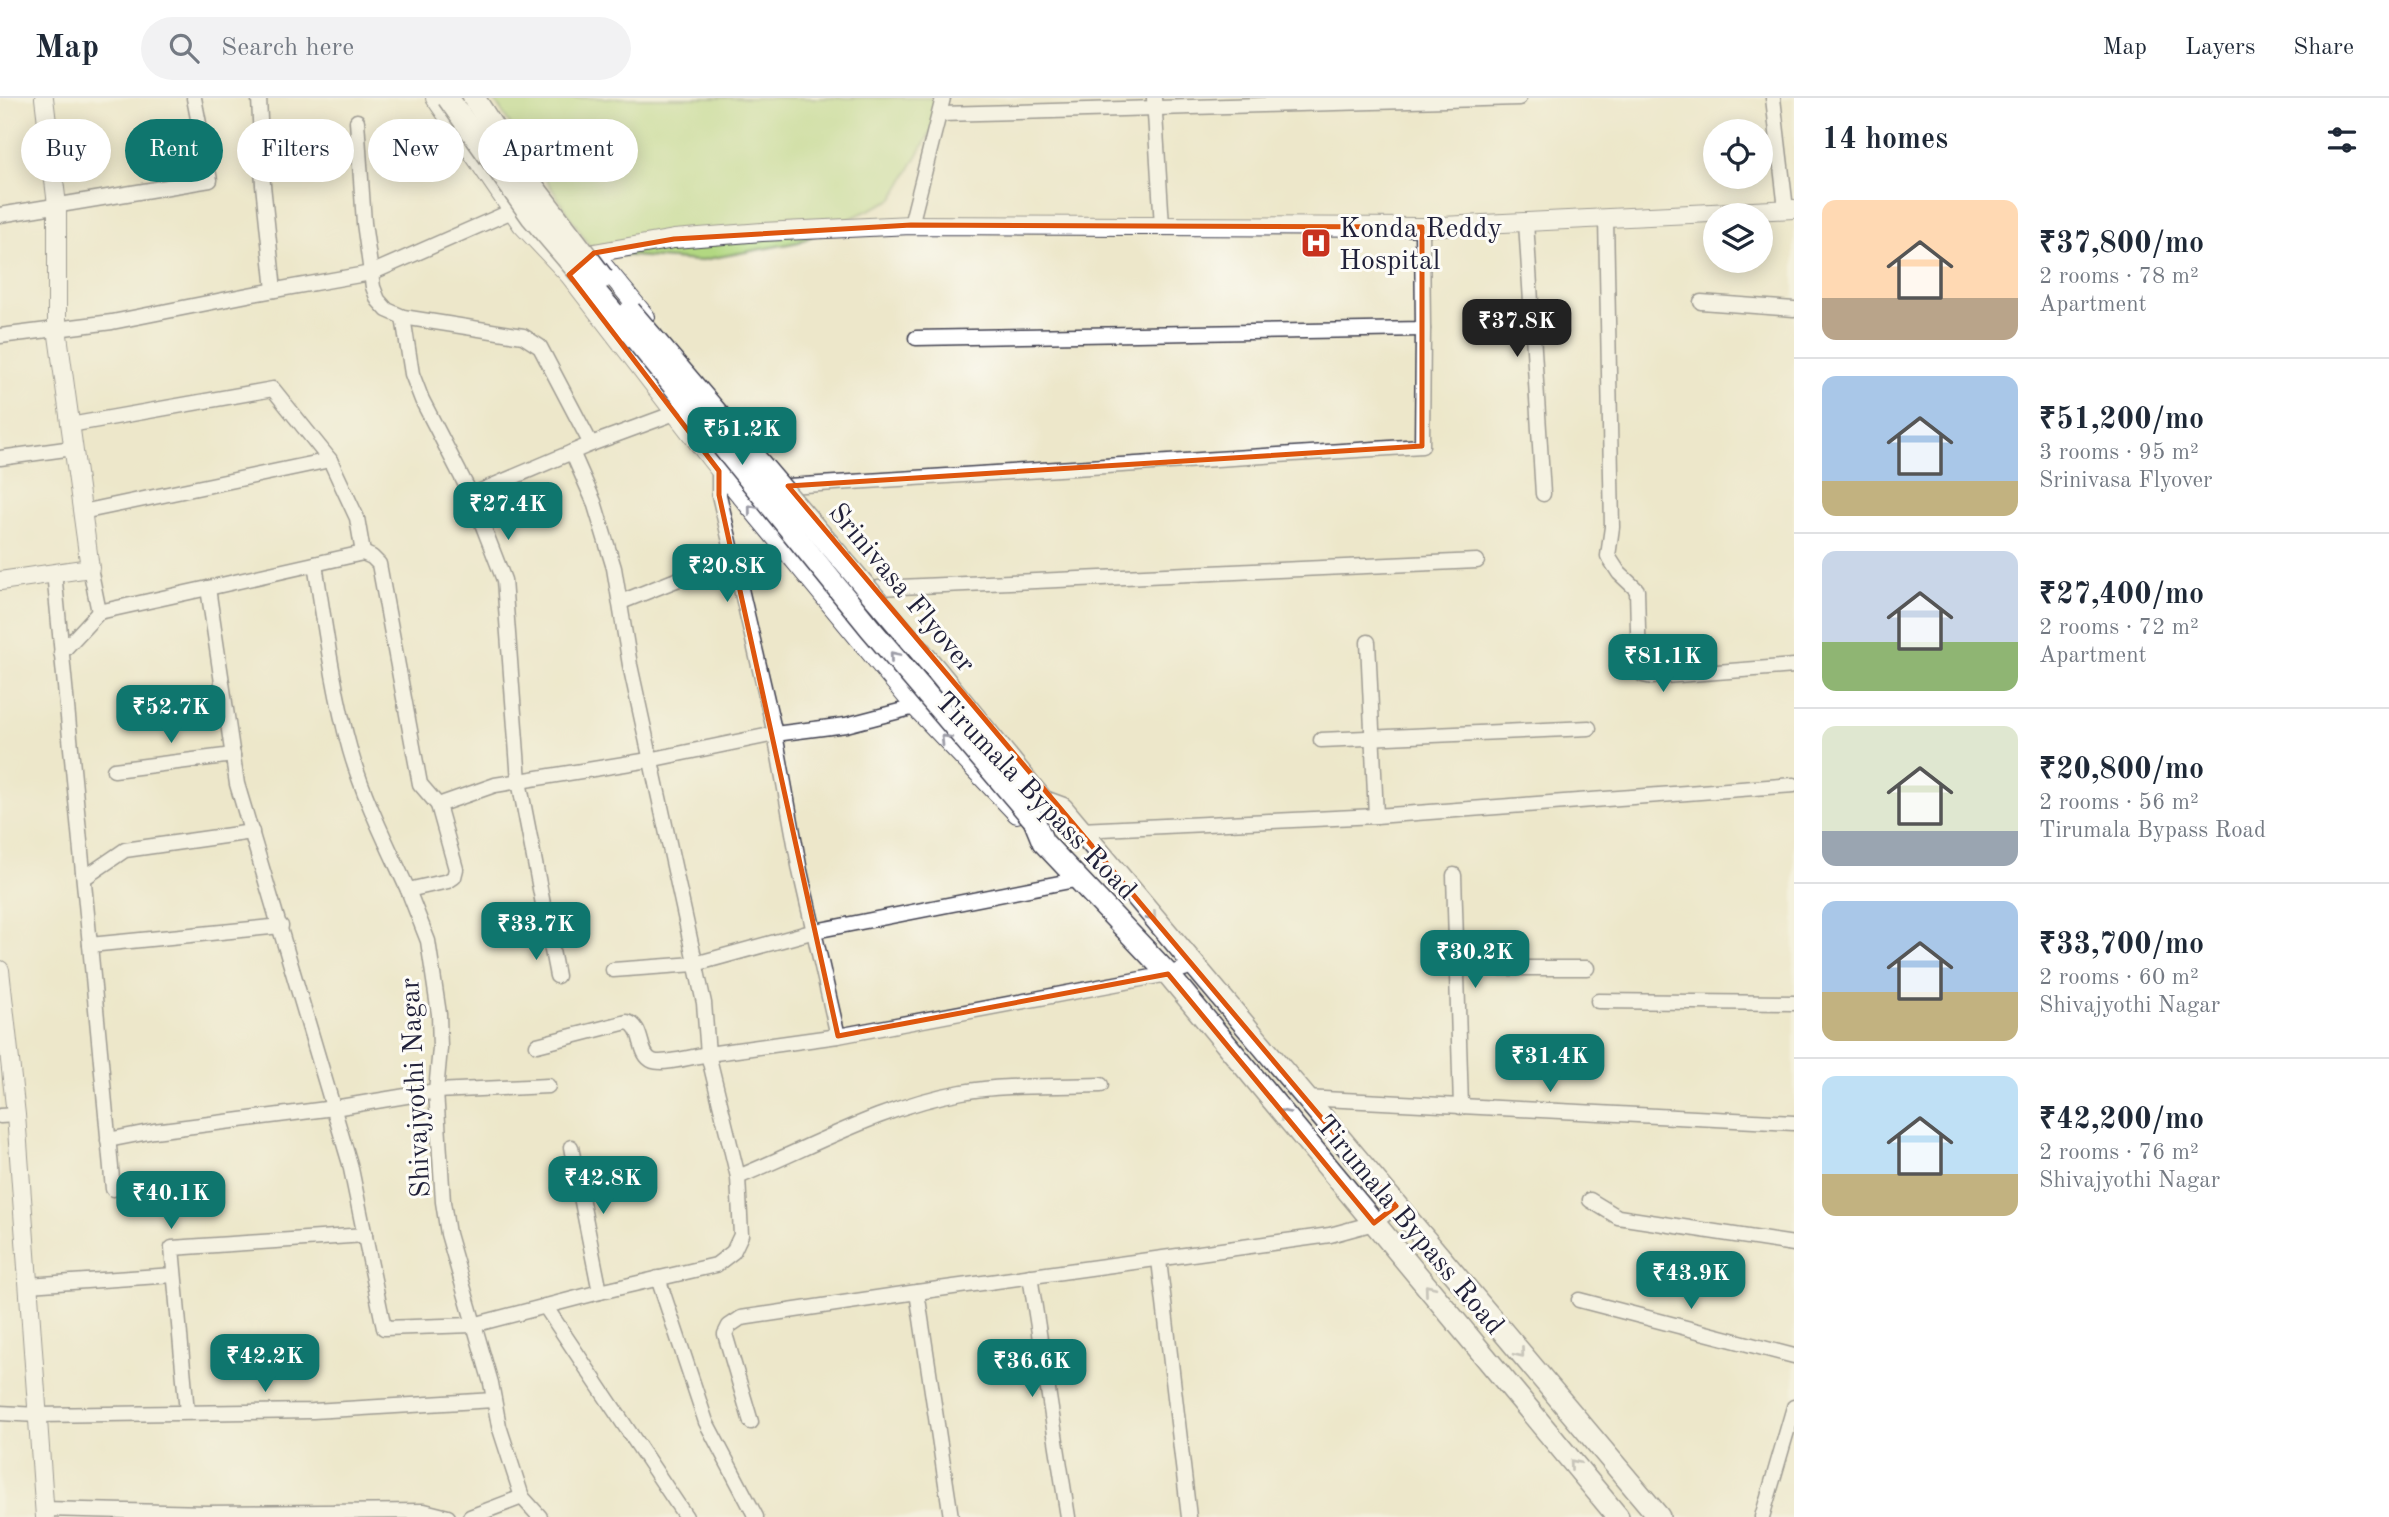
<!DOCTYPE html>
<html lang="en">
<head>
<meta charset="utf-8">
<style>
  body { margin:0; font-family:"Old Standard TT",serif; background:#f2f2f3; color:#1f2937; height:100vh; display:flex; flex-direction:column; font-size:26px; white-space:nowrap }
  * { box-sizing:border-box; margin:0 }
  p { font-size:23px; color:#747a83 }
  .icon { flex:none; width:38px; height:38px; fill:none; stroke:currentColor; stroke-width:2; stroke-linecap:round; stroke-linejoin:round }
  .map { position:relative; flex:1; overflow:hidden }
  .side { display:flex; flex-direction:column; background:#fff; width:595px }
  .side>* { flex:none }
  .hud { position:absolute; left:21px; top:21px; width:665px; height:63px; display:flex; gap:14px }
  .controls { position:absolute; left:1703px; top:21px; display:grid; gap:14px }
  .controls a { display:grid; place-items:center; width:70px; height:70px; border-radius:50%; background:#fff; box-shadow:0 4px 18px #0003; font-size:35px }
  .price { position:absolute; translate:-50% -60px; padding:0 16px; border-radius:14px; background:#0f766e; color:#fff; font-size:23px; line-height:46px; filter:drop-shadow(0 2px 4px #0008) }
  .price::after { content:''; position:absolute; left:50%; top:42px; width:21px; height:16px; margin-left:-10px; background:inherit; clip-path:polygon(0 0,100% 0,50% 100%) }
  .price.on { background:#222; color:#fff }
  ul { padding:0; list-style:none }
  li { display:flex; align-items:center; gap:21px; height:175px; padding:0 28px }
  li+li { border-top:2px solid #e0e1e3 }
  li span { display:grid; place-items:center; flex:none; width:196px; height:140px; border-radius:14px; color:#555 }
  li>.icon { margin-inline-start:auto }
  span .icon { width:84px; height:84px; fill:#fffc; stroke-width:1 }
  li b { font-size:30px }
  h2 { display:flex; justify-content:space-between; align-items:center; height:84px; padding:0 28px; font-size:30px }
  .pill { padding:0 24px; border-radius:32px; background:#fff; box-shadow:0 4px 18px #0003; font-size:24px; line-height:63px }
  .pill.on { background:#0f766e; color:#fff }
  header { display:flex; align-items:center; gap:42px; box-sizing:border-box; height:98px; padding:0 35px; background:#fff; border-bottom:2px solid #e0e1e3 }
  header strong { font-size:33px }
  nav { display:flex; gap:38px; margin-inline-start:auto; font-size:24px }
  .search { width:490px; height:63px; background:#f2f2f3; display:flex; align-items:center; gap:18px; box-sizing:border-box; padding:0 24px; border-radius:38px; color:#747a83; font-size:26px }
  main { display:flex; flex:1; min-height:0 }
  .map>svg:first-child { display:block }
  .green { fill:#b2d881; stroke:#6a7d5e; stroke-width:2 }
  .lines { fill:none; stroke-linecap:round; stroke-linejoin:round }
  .minor-casing { stroke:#404050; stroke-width:17 }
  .tertiary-casing { stroke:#404050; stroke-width:20 }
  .primary-casing { stroke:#404050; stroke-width:24 }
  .minor { stroke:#fff; stroke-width:14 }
  .tertiary { stroke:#fff; stroke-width:18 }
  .primary { stroke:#fff; stroke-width:21 }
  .primary-bridge-casing { stroke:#404050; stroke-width:24; stroke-linecap:butt }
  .primary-bridge { stroke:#fff; stroke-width:21 }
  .oneway { stroke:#9c9ca7 }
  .marked { fill:none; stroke:#de560e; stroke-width:5; stroke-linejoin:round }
  .labels { text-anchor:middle; stroke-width:6; stroke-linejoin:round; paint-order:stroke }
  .poi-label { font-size:28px; fill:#22223b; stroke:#fdfcf7; text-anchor:start }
  .street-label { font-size:28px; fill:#22223b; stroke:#fdfcf7 }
</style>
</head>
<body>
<header>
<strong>Map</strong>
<div class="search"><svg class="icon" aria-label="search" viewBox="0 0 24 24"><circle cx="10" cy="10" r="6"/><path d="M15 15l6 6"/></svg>Search here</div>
<nav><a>Map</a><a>Layers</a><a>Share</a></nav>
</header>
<main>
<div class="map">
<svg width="1794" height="1419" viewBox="0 0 1794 1419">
  <rect width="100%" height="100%" fill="#fdfcf7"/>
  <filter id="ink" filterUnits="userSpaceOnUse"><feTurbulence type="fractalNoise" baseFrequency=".0143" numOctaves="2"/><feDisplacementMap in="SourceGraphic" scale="14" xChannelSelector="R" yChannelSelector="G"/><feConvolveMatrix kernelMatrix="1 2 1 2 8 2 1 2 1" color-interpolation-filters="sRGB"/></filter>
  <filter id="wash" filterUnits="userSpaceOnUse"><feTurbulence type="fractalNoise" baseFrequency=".00686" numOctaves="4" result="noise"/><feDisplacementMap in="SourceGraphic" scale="28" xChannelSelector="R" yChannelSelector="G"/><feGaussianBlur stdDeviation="1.57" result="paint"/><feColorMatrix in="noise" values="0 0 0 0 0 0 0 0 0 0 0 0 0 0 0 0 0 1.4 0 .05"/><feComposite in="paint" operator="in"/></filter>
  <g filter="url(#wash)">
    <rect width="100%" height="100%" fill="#ede7ca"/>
    <polygon class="green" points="493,0 943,0 941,16 893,101 799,144 697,163 594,155"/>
  </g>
  <g filter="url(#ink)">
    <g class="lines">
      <g class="minor-casing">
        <g id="minor">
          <polyline points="259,0 263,87 274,192"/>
          <polyline points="1154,0 1162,128"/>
          <polyline points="1773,0 1786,111"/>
          <polyline points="941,16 1519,0"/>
          <polyline points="357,23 364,125 373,189 378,202 387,212 403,219 523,238 540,249 591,346"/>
          <polyline points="0,117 210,82 194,0"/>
          <polyline points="1606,120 1612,429 1608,458 1619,475 1637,492 1639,571 1643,577 1652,579 1794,568"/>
          <polyline points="1526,124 1543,396"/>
          <polyline points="911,127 943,0"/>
          <polyline points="1701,204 1794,211"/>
          <polyline points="403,219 412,276 422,302 471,397"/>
          <polyline points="0,238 112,224 253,196 371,175 512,113"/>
          <polyline points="916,240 1423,231 1422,129"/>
          <polyline points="70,327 273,291 330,362 357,420 363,455"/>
          <polyline points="572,354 594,404 614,470 630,567 704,905 708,956 838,938 1168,876 1193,868"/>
          <polyline points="0,360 73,350"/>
          <polyline points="716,368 719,373 719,397 775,636 800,773 838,938"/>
          <polyline points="788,388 1422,348 1423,231"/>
          <polyline points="82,414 330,362"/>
          <path d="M315 466C325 528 333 591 350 652 364 701 387 746 408 792"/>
          <path d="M90 470 99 514 208 490 237 686 350 1066 384 1230 473 1227 600 1194 716 1167 733 1154 741 1137 738 1079 708 956C695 958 664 967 653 963 637 957 645 928 627 924L537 947"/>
          <polyline points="54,474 90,847 281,828"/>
          <polyline points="208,490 363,455 372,459 379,466 420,686 438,707"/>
          <polyline points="878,490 1477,463"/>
          <polyline points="621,504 734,459"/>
          <polyline points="1368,544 1376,718"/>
          <polyline points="61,555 99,514"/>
          <polyline points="1321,642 1589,630"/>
          <polyline points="114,672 233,657"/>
          <polyline points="1080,732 1376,718 1794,687"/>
          <polyline points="1454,777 1461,1009"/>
          <polyline points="84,780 125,752 252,734"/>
          <polyline points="90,847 113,1091"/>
          <polyline points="1457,870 1587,870"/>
          <polyline points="613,872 695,866 815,833 1080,781"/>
          <polyline points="557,878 519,683 504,482 471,397 591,346 675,315"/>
          <polyline points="1598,903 1794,905"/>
          <polyline points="1304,1000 1794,1025"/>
          <polyline points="0,1018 16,1017"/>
          <polyline points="108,1042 154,1033 334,1010 436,993 548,988"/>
          <polyline points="571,1049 600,1194"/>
          <path d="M738 1079C811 1049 883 1008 962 994 1007 986 1055 989 1101 987"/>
          <polyline points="1590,1102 1618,1119 1794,1146"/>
          <polyline points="1159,1162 1189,1419"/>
          <polyline points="1030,1178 1068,1419"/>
          <polyline points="658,1180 706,1324 756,1419"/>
          <polyline points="28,1187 174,1177"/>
          <polyline points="917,1194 1330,1137 1374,1125 1396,1108"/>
          <polyline points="1579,1202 1794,1258"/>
          <polyline points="545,1208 686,1419"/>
          <polyline points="187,1314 172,1150 365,1137"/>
          <polyline points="0,1315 38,1317 313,1313 494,1302"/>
          <polyline points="751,1324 725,1236 729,1228 741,1220 917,1194 951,1419"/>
          <polyline points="522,1399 540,1419"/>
          <polyline points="44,1411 206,1415 424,1413 448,1419"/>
          <polyline points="470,1419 522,1399 499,1328 491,1285 448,1136 443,1104 436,993 440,950 439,916 428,843 408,792 448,783 454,779 456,771 438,707 495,687 649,662 775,636 846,627 915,609"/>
          <polyline points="1762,1419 1794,1309"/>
        </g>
      </g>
      <g class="tertiary-casing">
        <g id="tertiary">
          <polyline points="435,0 522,127 569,177 712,363 915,609 1017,716"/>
          <polyline points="599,162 646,219"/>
          <polyline points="579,167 594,155 674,141 762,134 911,127 1422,129 1794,111"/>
          <polyline points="0,483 90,470 57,230 57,107 44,0"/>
          <polyline points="0,872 16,1017 45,1419"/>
        </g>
      </g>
      <g class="primary-casing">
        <g id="primary">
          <polyline points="1043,703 1062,710 1659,1419"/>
          <polyline points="1034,722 1043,744 1168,876 1618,1419"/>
        </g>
      </g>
      <use href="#minor" class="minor"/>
      <use href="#tertiary" class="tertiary"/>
      <use href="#primary" class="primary"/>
      <g class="primary-bridge-casing">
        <g id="primary-bridge">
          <polyline points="448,0 532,119 624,227 870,530 1034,722"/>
          <polyline points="474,0 517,67 603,180"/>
          <polyline points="630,213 937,573 1043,703"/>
        </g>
      </g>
      <use href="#primary-bridge" class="primary-bridge"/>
    </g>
    <defs><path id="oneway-chevron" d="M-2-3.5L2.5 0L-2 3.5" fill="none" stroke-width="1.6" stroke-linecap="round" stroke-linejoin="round" transform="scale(1.75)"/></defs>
    <g class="oneway">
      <use href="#oneway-chevron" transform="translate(752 411) rotate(-129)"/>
      <use href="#oneway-chevron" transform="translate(894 558) rotate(-130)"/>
      <use href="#oneway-chevron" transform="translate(945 641) rotate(-134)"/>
      <use href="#oneway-chevron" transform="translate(1152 819) rotate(50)"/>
      <use href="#oneway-chevron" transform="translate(1284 1016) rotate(-130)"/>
      <use href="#oneway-chevron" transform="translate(1429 1191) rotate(-130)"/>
      <use href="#oneway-chevron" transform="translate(1520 1255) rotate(50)"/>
      <use href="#oneway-chevron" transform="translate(1574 1366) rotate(-130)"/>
    </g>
  </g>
  <path d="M0 0H1794V1419H0ZM911 127 1422 129V348L788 388 1396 1108 1374 1125 1168 876 838 938 719 397V373L569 177 594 155 674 141Z" fill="#ede7ca" fill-opacity=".55" fill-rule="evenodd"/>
  <path class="marked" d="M911 127 1422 129V348L788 388 1396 1108 1374 1125 1168 876 838 938 719 397V373L569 177 594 155 674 141Z"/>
  <defs>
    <g id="hospital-square" transform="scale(1.575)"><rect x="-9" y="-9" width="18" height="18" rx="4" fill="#c8321e" stroke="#fdfcf7"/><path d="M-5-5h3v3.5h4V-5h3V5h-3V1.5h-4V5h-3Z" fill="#fff"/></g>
  </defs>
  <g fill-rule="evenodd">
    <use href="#hospital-square" x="1316" y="145"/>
  </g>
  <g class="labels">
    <g class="poi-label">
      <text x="1339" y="139">Konda Reddy<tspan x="1339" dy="32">Hospital</tspan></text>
    </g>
    <g class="street-label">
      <text transform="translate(903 489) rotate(50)" y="10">Srinivasa Flyover</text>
      <text transform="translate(1037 697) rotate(46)" y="10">Tirumala Bypass Road</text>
      <text transform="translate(414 990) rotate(-93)" y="10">Shivajyothi Nagar</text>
      <text transform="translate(1411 1126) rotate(50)" y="10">Tirumala Bypass Road</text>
    </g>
  </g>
</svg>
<div class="controls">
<a><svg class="icon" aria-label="locate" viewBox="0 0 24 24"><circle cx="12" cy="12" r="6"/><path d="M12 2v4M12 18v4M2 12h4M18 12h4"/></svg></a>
<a><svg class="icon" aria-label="layers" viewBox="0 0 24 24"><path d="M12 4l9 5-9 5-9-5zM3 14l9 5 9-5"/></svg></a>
</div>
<b class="price on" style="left:1517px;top:261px">₹37.8K</b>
<b class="price" style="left:742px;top:369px">₹51.2K</b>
<b class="price" style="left:508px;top:444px">₹27.4K</b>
<b class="price" style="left:727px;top:506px">₹20.8K</b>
<b class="price" style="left:1663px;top:596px">₹81.1K</b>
<b class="price" style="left:171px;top:647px">₹52.7K</b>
<b class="price" style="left:536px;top:864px">₹33.7K</b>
<b class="price" style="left:1475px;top:892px">₹30.2K</b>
<b class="price" style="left:1550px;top:996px">₹31.4K</b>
<b class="price" style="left:603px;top:1118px">₹42.8K</b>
<b class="price" style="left:171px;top:1133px">₹40.1K</b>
<b class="price" style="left:1691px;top:1213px">₹43.9K</b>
<b class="price" style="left:265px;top:1296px">₹42.2K</b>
<b class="price" style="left:1032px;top:1301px">₹36.6K</b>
<div class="hud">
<a class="pill">Buy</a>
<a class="pill on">Rent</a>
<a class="pill">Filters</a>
<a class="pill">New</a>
<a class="pill">Apartment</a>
</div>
</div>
<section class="side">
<h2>14 homes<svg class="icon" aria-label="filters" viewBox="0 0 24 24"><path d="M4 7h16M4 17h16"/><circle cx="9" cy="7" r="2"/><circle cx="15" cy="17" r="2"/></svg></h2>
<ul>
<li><span style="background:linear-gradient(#ffd9b3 70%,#b9a48a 0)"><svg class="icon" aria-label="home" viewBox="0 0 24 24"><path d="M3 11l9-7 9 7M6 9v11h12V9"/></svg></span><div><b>₹37,800/mo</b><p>2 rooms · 78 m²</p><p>Apartment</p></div></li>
<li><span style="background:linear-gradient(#a9c7e8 75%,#c2b280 0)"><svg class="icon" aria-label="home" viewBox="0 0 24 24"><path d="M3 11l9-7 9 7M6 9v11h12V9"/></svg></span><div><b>₹51,200/mo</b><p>3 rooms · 95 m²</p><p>Srinivasa Flyover</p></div></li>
<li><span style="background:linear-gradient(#c9d6e8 65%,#8fb573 0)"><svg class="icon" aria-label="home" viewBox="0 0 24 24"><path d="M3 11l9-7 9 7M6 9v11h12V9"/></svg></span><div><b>₹27,400/mo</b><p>2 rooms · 72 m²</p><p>Apartment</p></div></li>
<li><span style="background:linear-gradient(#dfe7d0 75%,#9aa5b1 0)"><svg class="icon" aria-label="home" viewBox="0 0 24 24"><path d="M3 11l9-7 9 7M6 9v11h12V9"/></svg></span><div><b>₹20,800/mo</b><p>2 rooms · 56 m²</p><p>Tirumala Bypass Road</p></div></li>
<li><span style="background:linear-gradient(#a9c7e8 65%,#c2b280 0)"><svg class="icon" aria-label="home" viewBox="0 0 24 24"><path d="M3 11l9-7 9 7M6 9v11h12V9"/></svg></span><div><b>₹33,700/mo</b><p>2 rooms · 60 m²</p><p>Shivajyothi Nagar</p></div></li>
<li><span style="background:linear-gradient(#bfe0f5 70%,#c2b280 0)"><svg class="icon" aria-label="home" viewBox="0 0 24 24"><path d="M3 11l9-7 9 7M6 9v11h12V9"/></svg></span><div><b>₹42,200/mo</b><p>2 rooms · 76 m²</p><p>Shivajyothi Nagar</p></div></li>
</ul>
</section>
</main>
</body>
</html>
